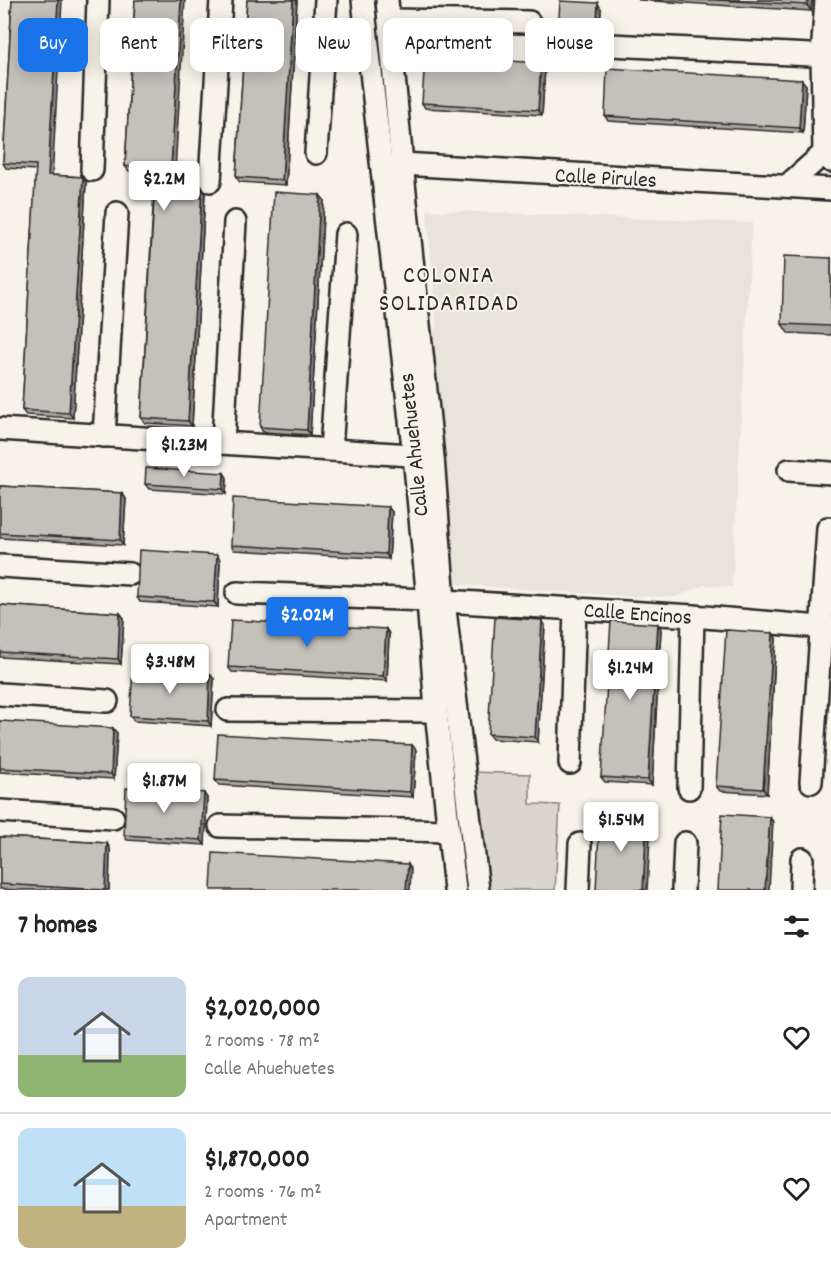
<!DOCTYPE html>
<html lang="en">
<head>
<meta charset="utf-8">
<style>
  body { margin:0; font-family:Dekko,sans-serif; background:#f2f2f2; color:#222; height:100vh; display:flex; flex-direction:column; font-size:22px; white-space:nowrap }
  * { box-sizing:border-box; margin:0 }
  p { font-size:20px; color:#767676 }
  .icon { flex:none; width:33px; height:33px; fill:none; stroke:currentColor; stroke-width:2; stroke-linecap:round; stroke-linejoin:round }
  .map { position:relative; height:890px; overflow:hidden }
  .sheet { display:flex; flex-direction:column; background:#fff; flex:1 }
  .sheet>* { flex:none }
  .banner { position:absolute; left:18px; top:18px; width:795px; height:54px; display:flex; gap:12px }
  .price { position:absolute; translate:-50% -51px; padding:0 14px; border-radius:6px; background:#fff; color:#222; font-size:20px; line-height:39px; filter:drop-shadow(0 2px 3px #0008) }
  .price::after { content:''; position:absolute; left:50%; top:36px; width:18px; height:14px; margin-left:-9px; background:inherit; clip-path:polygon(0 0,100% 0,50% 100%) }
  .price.on { background:#1a73e8; color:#fff }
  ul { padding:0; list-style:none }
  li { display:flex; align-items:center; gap:18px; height:150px; padding:0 18px }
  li+li { border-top:2px solid #e0e0e0 }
  li span { display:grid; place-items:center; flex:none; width:168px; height:120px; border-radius:12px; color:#555 }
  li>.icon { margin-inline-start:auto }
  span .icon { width:72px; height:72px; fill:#fffc; stroke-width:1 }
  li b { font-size:26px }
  h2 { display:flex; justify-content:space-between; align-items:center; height:72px; padding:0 18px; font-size:26px }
  .chip { padding:0 21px; border-radius:12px; background:#fff; box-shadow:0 3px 15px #0003; font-size:21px; line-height:54px }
  .chip.on { background:#1a73e8; color:#fff }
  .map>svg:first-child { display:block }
  .built { fill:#e8e4da }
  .green { fill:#dad6cc; stroke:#82807c; stroke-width:1.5 }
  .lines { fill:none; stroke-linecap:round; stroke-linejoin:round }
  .minor-casing { stroke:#2b2b2b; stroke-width:26 }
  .minor { stroke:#f7f3e8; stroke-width:21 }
  .wall { fill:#a9a69f; stroke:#2b2b2b; stroke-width:1.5 }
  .shaded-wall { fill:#898782; stroke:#2b2b2b; stroke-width:1.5 }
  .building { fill:#c4c1b9; stroke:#2b2b2b; stroke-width:1.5 }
  .labels { text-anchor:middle; stroke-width:4.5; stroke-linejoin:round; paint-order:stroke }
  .street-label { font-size:22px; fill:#2b2b2b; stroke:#f7f3e8 }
  .neighbourhood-label { font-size:24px; letter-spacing:1.5px; fill:#2b2b2b; stroke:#f7f3e8 }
</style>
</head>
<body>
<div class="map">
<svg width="831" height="890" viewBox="0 0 831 890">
  <rect width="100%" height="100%" fill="#f7f3e8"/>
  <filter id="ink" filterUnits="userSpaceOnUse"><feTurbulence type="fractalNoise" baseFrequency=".0167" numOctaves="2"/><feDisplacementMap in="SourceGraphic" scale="12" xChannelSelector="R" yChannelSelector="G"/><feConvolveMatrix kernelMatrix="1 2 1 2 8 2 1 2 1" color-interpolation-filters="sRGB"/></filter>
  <g filter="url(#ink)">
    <polygon class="built" points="427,210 752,223 732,587 704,585 676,597 626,596 452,584 428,332 437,328"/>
    <polygon class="green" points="472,772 530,774 530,804 560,805 555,890 488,890"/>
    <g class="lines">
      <g class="minor-casing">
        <g id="minor">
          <polyline points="363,0 414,456 428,600 436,711 455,890"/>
          <polyline points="387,0 402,164 433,457 444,601 478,890"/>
          <polyline points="826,0 822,56 824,153 831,161"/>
          <polyline points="389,20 529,22"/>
          <polyline points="611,45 831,56"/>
          <polyline points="316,153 326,0"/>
          <polyline points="389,167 402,164 831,189"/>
          <polyline points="92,170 98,0"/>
          <polyline points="210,181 221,0"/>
          <polyline points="788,185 824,153"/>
          <polyline points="0,429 427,456"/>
          <polyline points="104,436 117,213"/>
          <polyline points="223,443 235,222"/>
          <polyline points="331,450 346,234"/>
          <polyline points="789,470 831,473"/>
          <polyline points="0,566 130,574"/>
          <polyline points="237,593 428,600"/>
          <polyline points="444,601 693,616 831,628"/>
          <polyline points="0,694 107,701"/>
          <polyline points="228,710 436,711"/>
          <polyline points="570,763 575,608"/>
          <polyline points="811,782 828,528"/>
          <polyline points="689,788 693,616"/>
          <polyline points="0,811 113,818"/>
          <polyline points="220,826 449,831"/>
          <polyline points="578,890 580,844"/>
          <polyline points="683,890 685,843"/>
          <polyline points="801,890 802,859"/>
        </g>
      </g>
      <use href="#minor" class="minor"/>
    </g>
    <g class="wall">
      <polygon points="12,0 52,175 83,177 86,182 73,418 26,415 22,410 36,170 6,168 3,163"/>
      <polygon points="135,0 174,184 202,187 205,193 192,426 145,423 141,418 155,172 129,171 125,166"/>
      <polygon points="247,0 297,0 286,185 240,182 236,177"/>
      <polygon points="638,0 812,0 811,11"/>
      <polygon points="601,9 598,56 560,53 557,48"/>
      <polygon points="545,68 542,115 425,108 422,103"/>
      <polygon points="806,85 803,133 608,121 605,116"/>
      <polygon points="320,195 324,200 310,435 263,432 260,427"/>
      <polygon points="831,258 831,335 788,333 782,324"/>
      <polygon points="224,473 227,478 226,494 149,489 145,484"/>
      <polygon points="0,486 122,493 126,499 123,545 0,538"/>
      <polygon points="388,507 392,512 389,559 234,550 231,545"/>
      <polygon points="220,560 218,607 140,602 137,597"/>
      <polygon points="0,605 120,613 124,618 121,664 0,657"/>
      <polygon points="545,625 538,742 492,739 488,734"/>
      <polygon points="386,629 389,634 387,681 232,672 228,667"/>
      <polygon points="661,629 652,785 605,782 601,777"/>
      <polygon points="776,638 767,794 720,791 716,786"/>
      <polygon points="214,679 211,726 134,721 130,716"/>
      <polygon points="0,721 117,733 114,779 0,772"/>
      <polygon points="412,745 416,750 413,797 219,785 215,780"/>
      <polygon points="207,798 205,845 127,840 124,835"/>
      <polygon points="0,837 107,843 110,849 109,890 21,890 0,889"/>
    </g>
    <g class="shaded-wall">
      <polygon points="58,0 62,0 52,180 48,175"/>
      <polygon points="181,0 185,0 174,189 170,184"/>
      <polygon points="293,0 297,0 286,185 282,180"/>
      <polygon points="808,0 812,0 811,11 807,5"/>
      <polygon points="598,3 601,9 598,56 595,50"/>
      <polygon points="541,63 545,68 542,115 538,110"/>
      <polygon points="802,80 806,85 803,133 799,128"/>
      <polygon points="83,177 86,182 73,418 69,413"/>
      <polygon points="202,187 205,193 192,426 188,421"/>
      <polygon points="320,195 324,200 310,435 307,430"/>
      <polygon points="224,473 227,478 226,494 223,489"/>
      <polygon points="122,493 126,499 123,545 120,540"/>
      <polygon points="388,507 392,512 389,559 386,554"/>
      <polygon points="217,555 220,560 218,607 214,602"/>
      <polygon points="120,613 124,618 121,664 118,659"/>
      <polygon points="542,620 545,625 538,742 535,737"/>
      <polygon points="658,624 661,629 652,785 648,780"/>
      <polygon points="386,629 389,634 387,681 383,676"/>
      <polygon points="773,633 776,638 767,794 763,789"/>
      <polygon points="210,674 214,679 211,726 208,721"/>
      <polygon points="113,728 117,733 114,779 111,774"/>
      <polygon points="412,745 416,750 413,797 410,792"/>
      <polygon points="204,793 207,798 205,845 201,840"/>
      <polygon points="647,817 651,822 647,890 643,890"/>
      <polygon points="770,817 773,822 769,890 765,890"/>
      <polygon points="107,843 110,849 109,890 105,890"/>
      <polygon points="408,864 411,869 410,890 406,890"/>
    </g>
    <g class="building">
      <polygon points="12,0 58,0 48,175 83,177 69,413 22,410 36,165 3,163"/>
      <polygon points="135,0 181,0 170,184 198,185 202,187 188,421 141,418 156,167 125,166"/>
      <polygon points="247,0 293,0 282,180 236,177"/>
      <polygon points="717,0 808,0 807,5"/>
      <polygon points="560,1 598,3 595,50 557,48"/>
      <polygon points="425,56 541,63 538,110 422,103"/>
      <polygon points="607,68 802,80 799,128 605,116"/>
      <polygon points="274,192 320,195 307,430 260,427"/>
      <polygon points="784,256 831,258 831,326 782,324"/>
      <polygon points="146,468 224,473 223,489 145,484"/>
      <polygon points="0,486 122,493 120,540 0,533"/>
      <polygon points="233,498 388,507 386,554 231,545"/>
      <polygon points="139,550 217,555 214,602 137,597"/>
      <polygon points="0,605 120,613 118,659 0,652"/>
      <polygon points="495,617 542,620 535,737 488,734"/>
      <polygon points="231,620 386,629 383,676 228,667"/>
      <polygon points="611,621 658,624 648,780 601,777"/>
      <polygon points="726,630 773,633 763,789 716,786"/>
      <polygon points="133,669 210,674 208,721 130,716"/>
      <polygon points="0,721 113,728 111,774 0,768"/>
      <polygon points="218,734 412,745 410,792 215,780"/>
      <polygon points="126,788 204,793 201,840 124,835"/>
      <polygon points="600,814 647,817 643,890 596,890"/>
      <polygon points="722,814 770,817 765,890 718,890"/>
      <polygon points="0,837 107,843 105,890 0,884"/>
      <polygon points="213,853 408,864 406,890 211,890"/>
    </g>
  </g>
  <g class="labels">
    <g class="street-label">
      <text transform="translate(606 176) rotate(3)" y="8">Calle Pirules</text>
      <text transform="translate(412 445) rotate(-96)" y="8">Calle Ahuehuetes</text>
      <text transform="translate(638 612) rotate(4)" y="8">Calle Encinos</text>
    </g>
    <g class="neighbourhood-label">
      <text x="449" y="282">COLONIA<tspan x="449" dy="28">SOLIDARIDAD</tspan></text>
    </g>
  </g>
</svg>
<b class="price" style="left:164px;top:212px">$2.2M</b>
<b class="price" style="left:184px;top:478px">$1.23M</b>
<b class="price on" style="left:307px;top:648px">$2.02M</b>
<b class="price" style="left:170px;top:695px">$3.48M</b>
<b class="price" style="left:630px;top:701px">$1.24M</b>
<b class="price" style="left:164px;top:814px">$1.87M</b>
<b class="price" style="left:621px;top:853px">$1.54M</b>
<div class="banner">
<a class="chip on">Buy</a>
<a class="chip">Rent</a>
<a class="chip">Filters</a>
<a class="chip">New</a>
<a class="chip">Apartment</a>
<a class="chip">House</a>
</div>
</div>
<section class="sheet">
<h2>7 homes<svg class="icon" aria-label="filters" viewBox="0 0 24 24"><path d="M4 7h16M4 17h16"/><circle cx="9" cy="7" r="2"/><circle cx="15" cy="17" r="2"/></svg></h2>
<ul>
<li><span style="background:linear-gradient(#c9d6e8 65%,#8fb573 0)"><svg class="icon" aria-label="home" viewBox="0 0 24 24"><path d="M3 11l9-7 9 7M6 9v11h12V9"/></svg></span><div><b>$2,020,000</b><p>2 rooms · 78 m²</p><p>Calle Ahuehuetes</p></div><svg class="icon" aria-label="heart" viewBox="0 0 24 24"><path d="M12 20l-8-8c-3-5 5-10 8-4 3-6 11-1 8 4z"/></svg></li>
<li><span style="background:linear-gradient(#bfe0f5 65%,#c2b280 0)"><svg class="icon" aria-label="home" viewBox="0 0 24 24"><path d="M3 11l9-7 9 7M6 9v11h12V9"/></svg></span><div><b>$1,870,000</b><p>2 rooms · 76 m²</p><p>Apartment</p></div><svg class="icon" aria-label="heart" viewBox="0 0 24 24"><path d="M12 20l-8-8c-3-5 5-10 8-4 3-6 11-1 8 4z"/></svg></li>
</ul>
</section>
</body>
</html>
